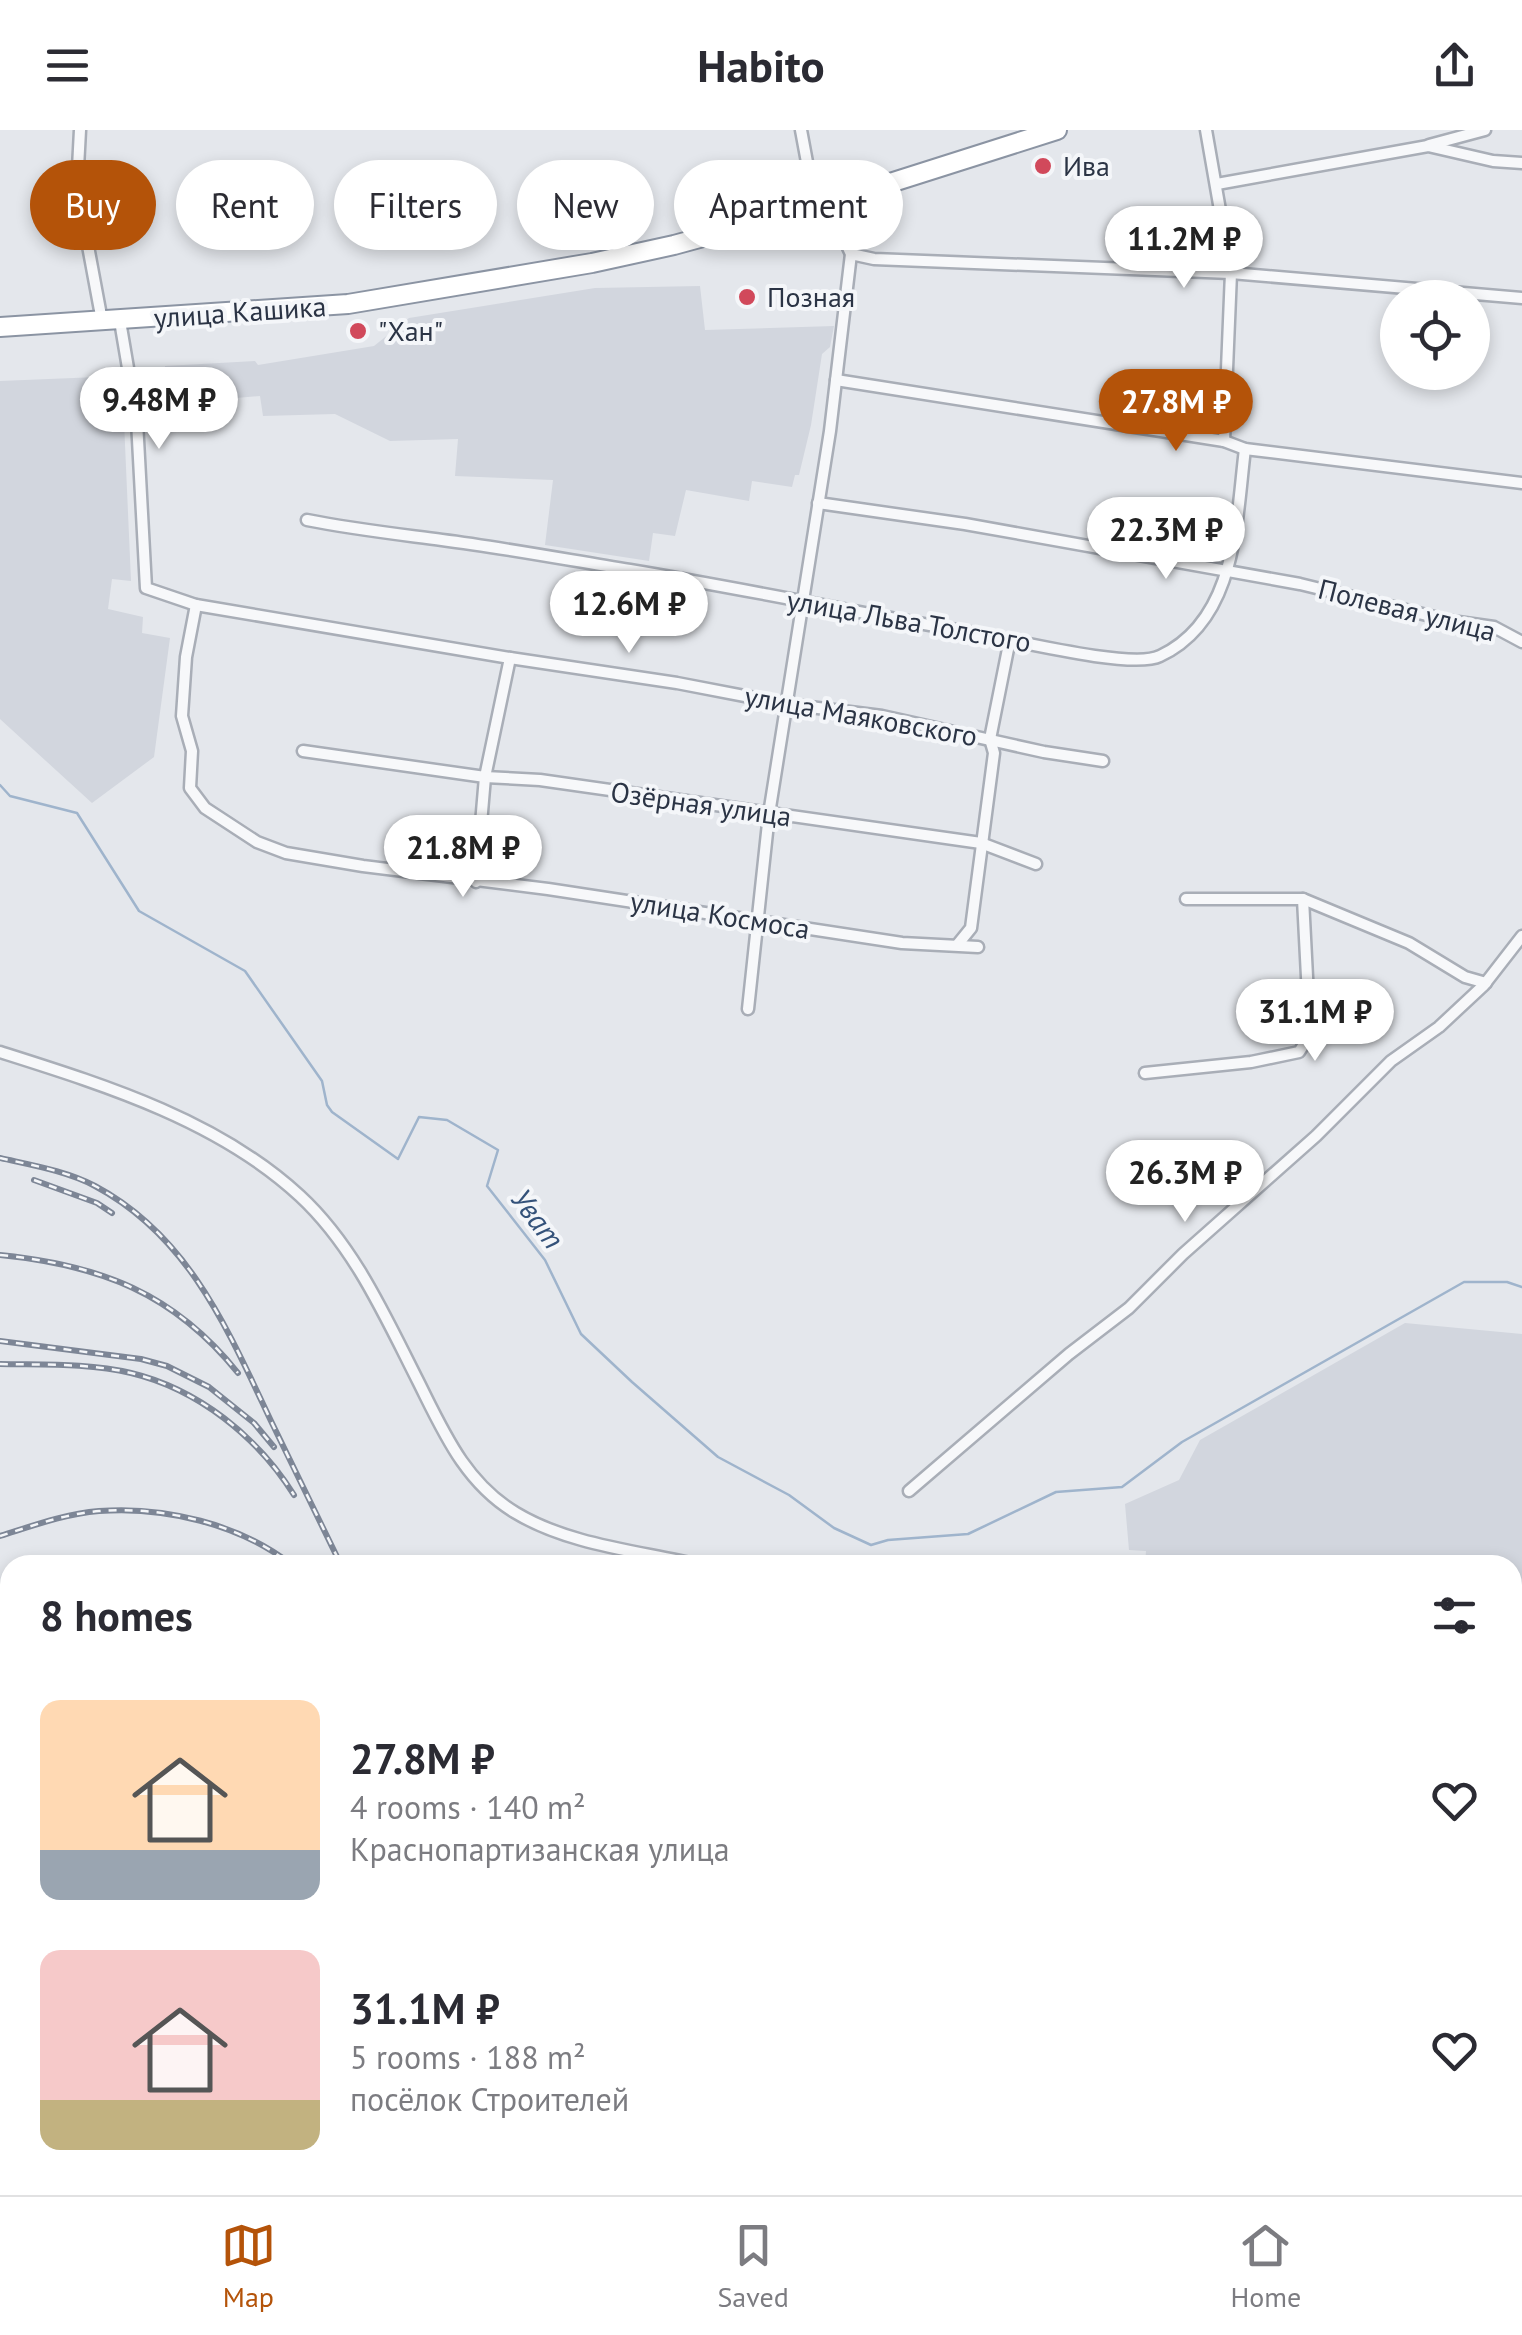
<!DOCTYPE html>
<html lang="en">
<head>
<meta charset="utf-8">
<style>
  body { margin:0; font-family:"PT Sans",sans-serif; background:#f2f2f3; color:#2b2b33; height:100vh; display:flex; flex-direction:column; font-size:38px; white-space:nowrap }
  * { box-sizing:border-box; margin:0 }
  p { font-size:32px; color:#7c7c81 }
  .icon { flex:none; width:55px; height:55px; fill:none; stroke:currentColor; stroke-width:2; stroke-linecap:round; stroke-linejoin:round }
  .map { position:relative; flex:1; overflow:hidden }
  .sheet { position:absolute; left:0px; top:1425px; width:1522px; height:640px; display:flex; flex-direction:column; background:#fff; border-radius:30px 30px 0 0; box-shadow:0 5px 15px #0003 }
  .sheet>* { flex:none }
  .banner { position:absolute; left:30px; top:30px; width:1000px; height:90px; display:flex; gap:20px }
  .controls { position:absolute; left:1380px; top:150px; display:grid; gap:20px }
  .controls a { display:grid; place-items:center; width:110px; height:110px; border-radius:50%; background:#fff; box-shadow:0 5px 15px #0003; font-size:50px }
  .price { position:absolute; translate:-50% -85px; padding:0 22px; border-radius:35px; background:#fff; color:#222; font-size:32px; line-height:65px; filter:drop-shadow(0 2px 5px #0008) }
  .price::after { content:''; position:absolute; left:50%; top:60px; width:30px; height:22px; margin-left:-15px; background:inherit; clip-path:polygon(0 0,100% 0,50% 100%) }
  .price.current { background:#b45309; color:#fff }
  ul { padding:0; list-style:none }
  li { display:flex; align-items:center; gap:30px; height:250px; padding:0 40px }
  li span { display:grid; place-items:center; flex:none; width:280px; height:200px; border-radius:20px; color:#555 }
  li>.icon { margin-inline-start:auto }
  span .icon { width:120px; height:120px; fill:#fffc; stroke-width:1 }
  li b { font-size:42px }
  h2 { display:flex; justify-content:space-between; align-items:center; height:120px; padding:0 40px; font-size:42px }
  .chip { padding:0 35px; border-radius:45px; background:#fff; box-shadow:0 5px 15px #0003; font-size:35px; line-height:90px }
  .chip.current { background:#b45309; color:#fff }
  header { display:flex; justify-content:space-between; align-items:center; height:130px; padding:0 40px; background:#fff; font-size:45px; font-weight:700 }
  .tabs { display:flex; justify-content:space-around; align-items:center; height:140px; border-top:2px solid #e1e1e2; background:#fff; font-size:28px; color:#7c7c81 }
  .tabs a { display:grid; justify-items:center; gap:5px }
  .tabs .current { color:#b45309 }
  .map>svg:first-child { display:block }
  .built { fill:#d2d6de }
  .green { fill:#c9d6c5 }
  .lines { fill:none; stroke-linecap:round; stroke-linejoin:round }
  .stream { stroke:#9fb4cc; stroke-width:2.5 }
  .minor-casing { stroke:#a9aeb7; stroke-width:15 }
  .trunk-casing { stroke:#8b94a3; stroke-width:22 }
  .minor { stroke:#f7f8fa; stroke-width:10 }
  .trunk { stroke:#fff; stroke-width:18 }
  .rail-casing { stroke:#7d8696; stroke-width:6 }
  .rail { stroke:#f4f6f9; stroke-width:2.5; stroke-dasharray:8; stroke-linecap:butt }
  .poi-dot { fill:#d1495b; stroke:#f4f6f9; stroke-width:4 }
  .labels { text-anchor:middle; stroke-width:8; stroke-linejoin:round; paint-order:stroke }
  .poi-label { font-size:28px; fill:#2b3445; stroke:#f4f6f9; text-anchor:start }
  .street-label { font-size:28px; fill:#2b3445; stroke:#f4f6f9 }
  .water-label { font-size:30px; font-style:italic; fill:#34527a; stroke:#f4f6f9 }
</style>
</head>
<body>
<header><svg class="icon" aria-label="menu" viewBox="0 0 24 24"><path d="M4 6h16M4 12h16M4 18h16"/></svg>Habito<svg class="icon" aria-label="share" viewBox="0 0 24 24"><path d="M12 15V3M7 8l5-5 5 5M5 13v7h14v-7"/></svg></header>
<div class="map">
<svg width="1522" height="2065" viewBox="0 0 1522 2065">
  <rect width="100%" height="100%" fill="#e4e7ec"/>
  <g class="built">
    <polygon points="700,156 705,200 834,196 830,217 822,224 811,295 799,345 795,345 792,357 752,351 749,371 686,360 675,406 653,403 649,431 545,415 553,350 455,346 458,309 390,311 335,284 263,286 260,266 168,274 165,236 255,231 258,235 374,216 409,188 595,158"/>
    <polygon points="122,246 131,451 112,449 108,479 143,487 142,503 170,508 154,627 92,673 0,589 0,251"/>
    <polygon points="1405,1193 1522,1204 1522,1558 1513,1556 1512,1435 1145,1435 1146,1421 1129,1420 1125,1374 1179,1350 1200,1310"/>
  </g>
  <polygon class="green" points="0,1973 10,1974 10,2055 682,2055 702,2057 707,2065 0,2065"/>
  <g class="lines">
    <polyline class="stream" points="0,655 10,666 77,683 139,781 245,841 322,951 327,975 332,982 398,1029 419,987 447,990 498,1020 487,1056 545,1130 581,1204 632,1252 718,1327 789,1365 834,1398 871,1415 888,1410 968,1404 1056,1362 1122,1357 1182,1312 1464,1152 1507,1152 1522,1157"/>
    <g class="minor-casing">
      <g id="minor">
        <polyline points="80,0 77,57 102,191"/>
        <polyline points="801,0 815,75"/>
        <polyline points="1206,0 1231,143 1224,311"/>
        <polyline points="1429,15 1485,0"/>
        <polyline points="1217,54 1428,16 1493,31 1522,33"/>
        <polyline points="851,124 874,129 1231,143 1522,168"/>
        <polyline points="120,191 137,291 146,458 196,475 510,528 677,553 786,574 882,586 1044,622 1103,631"/>
        <polyline points="836,250 1224,311 1245,319 1522,353"/>
        <polyline points="818,373 965,394 1300,454 1451,491 1494,497 1522,512"/>
        <path d="M307 390C352 399 397 404 442 410 505 418 568 430 630 440 745 459 859 483 974 503 1010 509 1132 540 1160 526 1237 490 1236 391 1245 319"/>
        <polyline points="196,475 186,527 182,586 192,621 190,658 205,678 257,712 286,723 363,736 548,759 902,813 978,817"/>
        <polyline points="303,621 485,647 540,650 981,713 1036,734"/>
        <polyline points="476,752 485,647 510,528"/>
        <polyline points="1186,769 1303,769 1409,813 1465,847 1486,853"/>
        <polyline points="958,814 971,798 994,623 990,609 1010,509"/>
        <polyline points="748,879 769,684 830,301 851,124 827,73"/>
        <path d="M0 922C104 955 218 990 300 1066 354 1116 385 1186 418 1251 443 1301 465 1353 516 1383 569 1415 639 1421 698 1435"/>
        <polyline points="1145,943 1251,932 1299,922 1310,905 1303,769"/>
        <polyline points="909,1361 1069,1224 1129,1178 1183,1124 1316,1006 1391,931 1439,897 1484,855 1522,806"/>
        <polyline points="1512,1614 1522,1616"/>
        <polyline points="1512,1728 1522,1729"/>
        <polyline points="1512,1877 1522,1878"/>
        <polyline points="1512,2035 1522,2036"/>
      </g>
    </g>
    <g class="trunk-casing">
      <polyline id="trunk" points="0,197 348,174 592,133 674,115 827,73 1057,0"/>
    </g>
    <use href="#minor" class="minor"/>
    <use href="#trunk" class="trunk"/>
    <g class="rail-casing">
      <g id="rail">
        <path d="M0 1028C31 1035 67 1041 95 1056 189 1106 228 1200 271 1291 294 1339 318 1387 341 1435"/>
        <polyline points="34,1050 97,1073 112,1083"/>
        <path d="M0 1125C100 1135 174 1163 238 1243"/>
        <polyline points="0,1211 141,1229 167,1236 209,1257 254,1293 274,1317"/>
        <path d="M0 1234C43 1235 89 1233 131 1243 198 1259 258 1307 294 1365"/>
        <path d="M0 1406C32 1396 64 1384 99 1381 164 1376 240 1394 292 1435"/>
        <polyline points="0,1551 10,1552"/>
        <polyline points="0,1574 10,1574"/>
        <polyline points="0,1959 10,1960"/>
        <polyline points="784,2055 858,2064"/>
        <polyline points="844,2055 928,2065"/>
        <polyline points="1131,2055 1169,2065"/>
        <polyline points="1175,2055 1201,2065"/>
      </g>
    </g>
    <use href="#rail" class="rail"/>
  </g>
  <g class="poi-dot">
    <circle cx="1043" cy="36" r="10"/>
    <circle cx="747" cy="167" r="10"/>
    <circle cx="358" cy="201" r="10"/>
  </g>
  <g class="labels">
    <g class="poi-label">
      <text x="1063" y="46">Ива</text>
      <text x="767" y="177">Позная</text>
      <text x="378" y="211">"Хан"</text>
    </g>
    <g class="street-label">
      <text transform="translate(240 182) rotate(-4)" y="10">улица Кашика</text>
      <text transform="translate(1407 480) rotate(14)" y="10">Полевая улица</text>
      <text transform="translate(909 491) rotate(10)" y="10">улица Льва Толстого</text>
      <text transform="translate(861 586) rotate(10)" y="10">улица Маяковского</text>
      <text transform="translate(701 674) rotate(8)" y="10">Озёрная улица</text>
      <text transform="translate(720 785) rotate(9)" y="10">улица Космоса</text>
    </g>
    <g class="water-label">
      <text transform="translate(537 1089) rotate(53)" y="10">Уват</text>
    </g>
  </g>
</svg>
<div class="controls">
<a><svg class="icon" aria-label="locate" viewBox="0 0 24 24"><circle cx="12" cy="12" r="6"/><path d="M12 2v4M12 18v4M2 12h4M18 12h4"/></svg></a>
</div>
<b class="price" style="left:1184px;top:161px">11.2M ₽</b>
<b class="price" style="left:159px;top:322px">9.48M ₽</b>
<b class="price current" style="left:1176px;top:324px">27.8M ₽</b>
<b class="price" style="left:1166px;top:452px">22.3M ₽</b>
<b class="price" style="left:629px;top:526px">12.6M ₽</b>
<b class="price" style="left:463px;top:770px">21.8M ₽</b>
<b class="price" style="left:1315px;top:934px">31.1M ₽</b>
<b class="price" style="left:1185px;top:1095px">26.3M ₽</b>
<div class="banner">
<a class="chip current">Buy</a>
<a class="chip">Rent</a>
<a class="chip">Filters</a>
<a class="chip">New</a>
<a class="chip">Apartment</a>
</div>
<section class="sheet">
<h2>8 homes<svg class="icon" aria-label="filters" viewBox="0 0 24 24"><path d="M4 7h16M4 17h16"/><circle cx="9" cy="7" r="2"/><circle cx="15" cy="17" r="2"/></svg></h2>
<ul>
<li><span style="background:linear-gradient(#ffd9b3 75%,#9aa5b1 0)"><svg class="icon" aria-label="home" viewBox="0 0 24 24"><path d="M3 11l9-7 9 7M6 9v11h12V9"/></svg></span><div><b>27.8M ₽</b><p>4 rooms · 140 m²</p><p>Краснопартизанская улица</p></div><svg class="icon" aria-label="heart" viewBox="0 0 24 24"><path d="M12 20l-8-8c-3-5 5-10 8-4 3-6 11-1 8 4z"/></svg></li>
<li><span style="background:linear-gradient(#f6c9c9 75%,#c2b280 0)"><svg class="icon" aria-label="home" viewBox="0 0 24 24"><path d="M3 11l9-7 9 7M6 9v11h12V9"/></svg></span><div><b>31.1M ₽</b><p>5 rooms · 188 m²</p><p>посёлок Строителей</p></div><svg class="icon" aria-label="heart" viewBox="0 0 24 24"><path d="M12 20l-8-8c-3-5 5-10 8-4 3-6 11-1 8 4z"/></svg></li>
</ul>
</section>
</div>
<nav class="tabs">
<a class="current"><svg class="icon" aria-label="map" viewBox="0 0 24 24"><path d="M3 6l6-2 6 2 6-2v14l-6 2-6-2-6 2zM9 4v14M15 6v14"/></svg>Map</a>
<a><svg class="icon" aria-label="saved" viewBox="0 0 24 24"><path d="M7 4h10v16l-5-4-5 4z"/></svg>Saved</a>
<a><svg class="icon" aria-label="home" viewBox="0 0 24 24"><path d="M3 11l9-7 9 7M6 9v11h12V9"/></svg>Home</a>
</nav>
</body>
</html>
